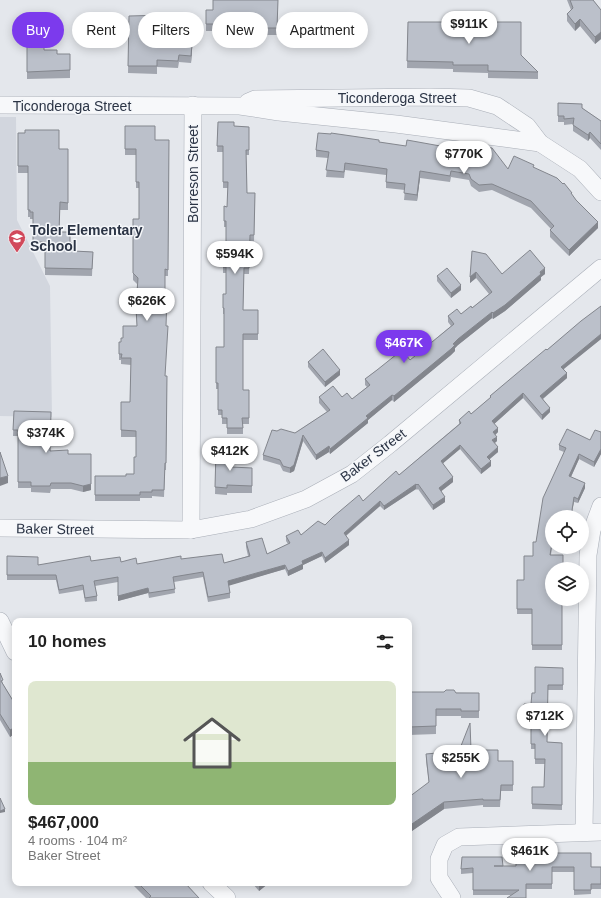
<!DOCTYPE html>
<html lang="en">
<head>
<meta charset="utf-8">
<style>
  body { margin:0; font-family:Helvetica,sans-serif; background:#f2f2f2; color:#222; height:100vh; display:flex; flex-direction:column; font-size:15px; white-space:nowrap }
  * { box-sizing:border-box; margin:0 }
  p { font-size:13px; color:#767676 }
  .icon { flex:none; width:22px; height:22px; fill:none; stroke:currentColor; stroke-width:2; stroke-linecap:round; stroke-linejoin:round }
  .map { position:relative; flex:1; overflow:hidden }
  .drawer { position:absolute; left:12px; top:618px; width:400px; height:268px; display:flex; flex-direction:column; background:#fff; border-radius:8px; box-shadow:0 2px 10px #0003 }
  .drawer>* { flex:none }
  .banner { position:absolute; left:12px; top:12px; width:400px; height:36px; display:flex; gap:8px }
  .tools { position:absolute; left:545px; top:510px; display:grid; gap:8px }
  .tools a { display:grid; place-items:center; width:44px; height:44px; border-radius:50%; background:#fff; box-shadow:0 2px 10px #0003; font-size:20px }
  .price { position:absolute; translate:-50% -34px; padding:0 9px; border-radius:14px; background:#fff; color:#222; font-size:13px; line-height:26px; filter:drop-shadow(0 1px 2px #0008) }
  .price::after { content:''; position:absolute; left:50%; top:24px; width:12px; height:9px; margin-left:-6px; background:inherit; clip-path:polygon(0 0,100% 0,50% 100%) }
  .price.on { background:#7c3aed; color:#fff }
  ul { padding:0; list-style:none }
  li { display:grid; align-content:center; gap:8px; height:212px; padding:0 16px }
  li+li { border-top:1px solid #e0e0e0 }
  li span { display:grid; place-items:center; height:124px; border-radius:8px; color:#555 }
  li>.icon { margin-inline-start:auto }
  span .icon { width:72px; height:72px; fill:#fffc; stroke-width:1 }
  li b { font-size:17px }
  h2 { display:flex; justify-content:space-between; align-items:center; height:48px; padding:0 16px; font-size:17px }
  .pill { padding:0 14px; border-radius:18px; background:#fff; box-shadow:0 2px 10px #0003; font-size:14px; line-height:36px }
  .pill.on { background:#7c3aed; color:#fff }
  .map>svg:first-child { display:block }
  .built { fill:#d2d6de }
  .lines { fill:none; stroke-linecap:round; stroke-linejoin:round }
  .minor-casing { stroke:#a9aeb7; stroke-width:18 }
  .minor { stroke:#f7f8fa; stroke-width:17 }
  .wall { fill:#a1a5ae }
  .shaded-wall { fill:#83868d }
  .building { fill:#bbc0ca; stroke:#83868d }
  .labels { text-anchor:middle; stroke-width:3; stroke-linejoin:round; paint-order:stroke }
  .street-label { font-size:14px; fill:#2b3445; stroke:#f4f6f9 }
  .poi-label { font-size:14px; font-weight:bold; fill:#2b3445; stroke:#f4f6f9; text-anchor:start }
</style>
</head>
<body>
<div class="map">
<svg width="601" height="898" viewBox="0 0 601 898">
  <rect width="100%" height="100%" fill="#e4e7ec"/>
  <polygon class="built" points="0,117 16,117 17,220 50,286 52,417 0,416"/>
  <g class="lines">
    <g class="minor-casing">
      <g id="minor">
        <polyline points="248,102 255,99 430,97 469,98 497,106 527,126 540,143 580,169 601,192"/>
        <polyline points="0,105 240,106 279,112 396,124 540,143"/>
        <polyline points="0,528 191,530 251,519 306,499 352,474 390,444 601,268"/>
        <polyline points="191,530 193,105"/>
        <polyline points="0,621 15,652"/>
        <polyline points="584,832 588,555 592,530 601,506"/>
        <polyline points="211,883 227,898"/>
        <polyline points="452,898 439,878 439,859 445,845 459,837 601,832"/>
      </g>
    </g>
    <use href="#minor" class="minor"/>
  </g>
  <g class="wall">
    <polygon points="278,0 277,35 263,35 220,29 220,31 206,31 206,10 213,10"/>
    <polygon points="567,0 593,0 601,10 601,39 595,44 580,26 575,31 567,21 567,14 571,10"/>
    <polygon points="129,16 194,24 191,63 179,62 178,68 157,67 157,74 128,73"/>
    <polygon points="408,22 521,55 538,72 538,79 488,78 488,73 453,72 453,69 407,68"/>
    <polygon points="27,47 44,50 57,54 70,54 70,78 27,79"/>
    <polygon points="558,103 582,108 601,121 601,150 590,138 588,141 573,131 573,124 564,125 564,122 558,122"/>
    <polygon points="218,122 234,126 249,127 249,155 246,155 247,193 255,193 254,241 250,241 249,274 244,274 243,310 258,310 258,340 243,340 243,390 249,390 249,424 243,424 243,434 227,434 227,424 222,424 222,415 218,415 218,389 216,389 216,347 224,347 224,314 223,314 223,308 226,294 226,273 223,273 223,253 226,253 226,227 224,227 224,206 227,207 228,188 223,188 223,152 217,152"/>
    <polygon points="125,126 155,140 169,140 168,276 165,276 165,376 167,382 166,470 165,470 164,497 152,496 152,498 140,498 140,501 95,501 95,476 126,476 134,474 136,457 136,437 121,437 121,402 130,402 131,365 121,364 121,360 119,360 119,342 121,342 123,338 137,326 136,308 137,284 133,280 133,219 139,219 139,188 136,188 136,155 125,155"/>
    <polygon points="18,133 59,149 68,149 68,210 60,210 59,232 70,243 74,251 93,252 92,276 45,275 45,249 33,249 33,219 30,219 30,217 28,217 28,173 18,173"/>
    <polygon points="379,142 508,169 534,168 572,195 598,228 569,256 550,237 550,230 551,229 531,208 492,190 479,192 471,186 469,180 451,177 450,182 420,178 417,201 404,200 405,190 386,188 386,175 345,170 344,178 326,177 328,158 316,157 316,150"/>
    <polygon points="472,251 502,274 545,274 541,277 541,280 505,311 493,319 492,318 458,345 455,348 455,351 451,355 394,402 392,400 368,420 368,423 330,454 329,452 316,460 303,441 294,471 290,473 283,471 280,465 263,460 263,455 277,431 295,433 327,412 319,403 319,397 342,397 352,399 367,387 365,385 365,379 377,370 410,360 451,326 448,322 448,316 461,314 472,308 489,294 476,278 470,283"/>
    <polygon points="437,276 461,290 451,298 437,281"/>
    <polygon points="601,306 601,339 564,369 567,378 543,399 550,412 542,420 523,398 494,424 498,432 495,435 497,441 495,443 498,452 490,459 491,466 481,474 460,449 443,463 453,482 441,491 445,502 433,510 418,489 417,490 416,489 384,510 380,506 346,536 349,545 325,563 322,556 303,565 303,569 288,576 285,569 229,585 230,593 230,598 208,602 203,577 174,582 175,593 149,598 148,593 118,601 118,582 95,586 97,596 97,601 85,602 83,590 59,594 56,580 7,580 7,556 38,565 91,561 121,562 137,564 181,559 224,563 248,556 246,547 246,542 267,554 288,544 286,541 286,536 301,535 325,525 363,501 399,475 459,424 459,420 471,414 490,398 490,396"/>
    <polygon points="308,362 340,375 325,387 308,367"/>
    <polygon points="14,411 51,451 68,454 91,490 83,492 71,489 51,489 50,493 31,492 31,488 18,488 18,436 13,436"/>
    <polygon points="601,432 601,454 594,467 579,459 571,477 585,488 578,503 574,502 552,517 552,547 551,555 564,599 564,605 562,605 562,650 532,650 532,614 517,614 517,580 524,580 533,556 564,452 559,450 559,445 590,440"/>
    <polygon points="216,450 231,467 252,468 252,493 227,493 227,495 215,494"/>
    <polygon points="563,668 563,690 548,690 547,742 562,743 562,810 532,809 532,787 544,787 545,764 535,764 535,749 531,749 531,727 524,727 524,704 531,704 535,693"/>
    <polygon points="0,673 3,684 15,704 15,737 14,734 10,737 0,720"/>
    <polygon points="409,692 479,693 479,718 461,718 461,716 436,716 436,734 409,735"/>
    <polygon points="471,750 498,761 513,761 513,791 501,791 500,807 483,807 483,805 444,809 409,833 409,797 429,783 426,761 426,754"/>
    <polygon points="503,866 601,867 601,889 591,889 591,894 574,895 574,872 552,872 552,889 526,889 512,895 473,895 473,873 461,874 461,869"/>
    <polygon points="131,883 185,883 199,898 146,898"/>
    <polygon points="249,883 269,883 259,891 253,884 251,886"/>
  </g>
  <g class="shaded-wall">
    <polygon points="194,17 194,24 191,63 191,56"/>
    <polygon points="580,19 580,26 575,31 575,24"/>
    <polygon points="601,32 601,39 595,44 595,37"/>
    <polygon points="590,132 590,138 588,141 588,135"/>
    <polygon points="420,171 420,178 417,201 417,195"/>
    <polygon points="598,222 598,228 569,256 569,250"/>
    <polygon points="545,268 545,274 541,277 541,280 505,311 493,319 493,313"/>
    <polygon points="476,272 476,278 470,283 470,277"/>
    <polygon points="461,285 461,290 451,298 451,293"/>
    <polygon points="492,312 492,318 458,345 455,348 455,351 451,355 394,402 394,396 458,339"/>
    <polygon points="601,334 601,339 561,371 561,367"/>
    <polygon points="340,370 340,375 325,387 325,382"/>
    <polygon points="567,373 567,378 540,401 540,396"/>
    <polygon points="523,393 523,398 492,426 492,421"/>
    <polygon points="392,395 392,400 368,420 368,423 330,454 330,449 366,416"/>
    <polygon points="550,408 550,412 542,420 542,415"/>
    <polygon points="498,428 498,432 493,437 493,432"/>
    <polygon points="303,435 303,441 294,471 290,473 290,468"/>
    <polygon points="497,437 497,441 492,445 492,440"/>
    <polygon points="460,445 460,449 441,465 441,461"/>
    <polygon points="329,446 329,452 316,460 316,455"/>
    <polygon points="498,447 498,452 487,461 487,457"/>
    <polygon points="601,449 601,454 594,467 594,462"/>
    <polygon points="579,454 579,459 569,481 569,476"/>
    <polygon points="491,461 491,466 481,474 481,469"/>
    <polygon points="8,476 8,483 0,486 0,478"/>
    <polygon points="453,477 453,482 439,493 439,488"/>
    <polygon points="585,483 585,488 578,503 578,499"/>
    <polygon points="91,484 91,490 83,492 83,486"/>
    <polygon points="416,484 416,489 384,510 384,506"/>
    <polygon points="445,497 445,502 433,510 433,505"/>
    <polygon points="574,497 574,502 571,517"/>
    <polygon points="380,501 380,506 344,537 344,533"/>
    <polygon points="349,540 349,545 325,563 325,558"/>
    <polygon points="322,552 322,556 303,565 303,569 288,576 288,571 302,561"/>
    <polygon points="285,565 285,569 228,586 228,581"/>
    <polygon points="148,588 148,593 118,601 118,596"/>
    <polygon points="14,728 14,734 10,737 10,730"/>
    <polygon points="444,802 444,809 409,833 409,826"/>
    <polygon points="5,809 5,812 0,813 0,811"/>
    <polygon points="262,883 269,883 259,891 259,885"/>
  </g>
  <g class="building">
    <polygon points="213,0 278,0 277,28 263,28 220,22 220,24 206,24 206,10 213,10"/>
    <polygon points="570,0 593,0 601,10 601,32 595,37 580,19 575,24 567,14 573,8"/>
    <polygon points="167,15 194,17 191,56 179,55 178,61 157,60 157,66 128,66 129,16"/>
    <polygon points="408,22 521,22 521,55 538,72 488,71 488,65 453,65 453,62 407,61"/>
    <polygon points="27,47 44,47 44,50 57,50 57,54 70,54 70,70 27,72"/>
    <polygon points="558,103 582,104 582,108 601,121 601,144 590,132 588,135 573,125 574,118 564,119 564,116 558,116"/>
    <polygon points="218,122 234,122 234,126 249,127 249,150 246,150 247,193 255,193 254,235 250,235 249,268 244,268 243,310 258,310 258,334 243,334 243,390 249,390 249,418 242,418 243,428 227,428 227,418 222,418 222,410 218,410 218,383 216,383 216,347 224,347 224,308 223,308 223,294 226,294 226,267 223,267 223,253 226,253 226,221 224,221 224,206 227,207 228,182 223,182 223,146 217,146"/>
    <polygon points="125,126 155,126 155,140 169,140 168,270 165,269 165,297 167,297 166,326 168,326 165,376 167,376 166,463 165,463 164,490 152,490 152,492 140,492 140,495 95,495 95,476 126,476 126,474 134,474 134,457 136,457 136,431 121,430 121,402 130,402 131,358 121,358 122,354 119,354 119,342 121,342 121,338 123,338 123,326 137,326 136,308 138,278 133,273 133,219 139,219 139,182 136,182 136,149 125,149"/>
    <polygon points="25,130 59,130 59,149 68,149 68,203 60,202 59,232 70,232 70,243 74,243 74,251 93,252 92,269 45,268 45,242 33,242 33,212 30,212 30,210 28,210 28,166 18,166 18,133 25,133"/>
    <polygon points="318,133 331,134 331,133 379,140 379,142 406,146 407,140 468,151 469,149 473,149 473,147 479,148 479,146 492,148 508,169 514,156 534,165 533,167 557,178 563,184 564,183 572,193 571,193 576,200 598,222 569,250 550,230 554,226 531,201 492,184 479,185 471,179 469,174 451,171 450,176 420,171 417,195 404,193 405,184 386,182 387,169 345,163 344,172 326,170 329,152 316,150"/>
    <polygon points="530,250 545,268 540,272 541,274 505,305 493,313 492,312 458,339 453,344 455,345 451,349 394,396 392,395 366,416 368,418 330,449 329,446 316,455 303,435 294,465 290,468 283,466 280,460 263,455 272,430 277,431 281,429 295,433 330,410 319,397 333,386 342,397 347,393 352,399 370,385 365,379 377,370 402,350 410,360 454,324 448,316 457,309 461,314 471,306 472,308 492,292 476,272 470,277 472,251 486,254 502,274"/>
    <polygon points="447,268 461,285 451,293 437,276"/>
    <polygon points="601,306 601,334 561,367 567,373 540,396 550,408 542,415 523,393 492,421 498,428 493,432 497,437 492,440 498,447 487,457 491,461 481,469 460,445 441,461 453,477 439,488 445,497 433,505 418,484 417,485 416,484 384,506 380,501 344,533 349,540 325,558 322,552 302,561 303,564 288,571 285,565 228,581 230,593 208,597 203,572 173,577 175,589 149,593 148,588 118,596 118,577 94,581 97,596 85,598 83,585 59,590 56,575 7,575 7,556 38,557 38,565 90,556 91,561 120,557 121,562 136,558 137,564 181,556 181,559 222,554 224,563 250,556 246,542 262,538 267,554 290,543 286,536 298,530 301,535 318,521 325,525 333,517 359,495 363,501 396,471 399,475 461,423 459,420 469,411 471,414 491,397 490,396 546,349 547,350 581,321"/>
    <polygon points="323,349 340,370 325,382 308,362"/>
    <polygon points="14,411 51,412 50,451 68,450 68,454 91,454 91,484 83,486 71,483 51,483 50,486 31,486 31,482 18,482 18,430 13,430"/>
    <polygon points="567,429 590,440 595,430 601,432 601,449 594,462 579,454 569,476 585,483 578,499 574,497 571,517 552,517 552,543 550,555 563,555 563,569 552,569 552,599 564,599 564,600 562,600 562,645 532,645 532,609 517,609 517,580 524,580 524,556 533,556 533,542 536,542 543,498 566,448 559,445"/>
    <polygon points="216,450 231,450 231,467 252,468 252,486 227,485 227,488 215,487"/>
    <polygon points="0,452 8,476 0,478"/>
    <polygon points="535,667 563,668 563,685 548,685 547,742 562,743 562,805 532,804 532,787 544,787 545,759 535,759 535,744 531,744 531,722 524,722 524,704 531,704 532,693 535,693"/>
    <polygon points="0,673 3,680 1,681 15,704 15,731 14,728 10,730 0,714"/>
    <polygon points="446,690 454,690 456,693 479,693 479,711 461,711 461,709 436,709 436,726 409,727 409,692 444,692"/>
    <polygon points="470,723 471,750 498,750 498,761 513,761 513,785 501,785 500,800 483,800 483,799 444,802 409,826 409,797 429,782 426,754 459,751"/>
    <polygon points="0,798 5,809 0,811"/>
    <polygon points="516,853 591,853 591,867 601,867 601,884 591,884 591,890 574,890 574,867 552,867 552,884 526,884 526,898 507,898 519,890 473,890 473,868 461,869 462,857 502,857 503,866 494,866 516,866"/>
    <polygon points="138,883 185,883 199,898 149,898 151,896"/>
  </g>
  <defs>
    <g id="school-pin" transform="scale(0.9)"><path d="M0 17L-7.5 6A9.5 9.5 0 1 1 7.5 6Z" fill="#d1495b" stroke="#f4f6f9"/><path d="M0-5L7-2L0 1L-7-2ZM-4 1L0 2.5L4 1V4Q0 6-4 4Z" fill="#fff"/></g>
  </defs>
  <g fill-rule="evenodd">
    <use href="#school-pin" x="17" y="238"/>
  </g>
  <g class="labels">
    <g class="street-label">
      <text x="397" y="103">Ticonderoga Street</text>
      <text x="72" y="111">Ticonderoga Street</text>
      <text transform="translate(193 174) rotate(-90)" y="5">Borreson Street</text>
      <text transform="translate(373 455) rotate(-37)" y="5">Baker Street</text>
      <text transform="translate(55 529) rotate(1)" y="5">Baker Street</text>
    </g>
    <g class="poi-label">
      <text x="30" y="235">Toler Elementary<tspan x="30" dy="16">School</tspan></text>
    </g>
  </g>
</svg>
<div class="tools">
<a><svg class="icon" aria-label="locate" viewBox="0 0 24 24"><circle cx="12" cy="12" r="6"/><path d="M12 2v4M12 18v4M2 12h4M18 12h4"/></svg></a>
<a><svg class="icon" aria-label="layers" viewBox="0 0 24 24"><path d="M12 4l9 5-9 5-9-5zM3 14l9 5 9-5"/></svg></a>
</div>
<b class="price" style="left:469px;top:45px">$911K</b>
<b class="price" style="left:464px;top:175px">$770K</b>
<b class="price" style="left:235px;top:275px">$594K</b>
<b class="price" style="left:147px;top:322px">$626K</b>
<b class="price on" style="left:404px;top:364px">$467K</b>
<b class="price" style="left:46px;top:454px">$374K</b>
<b class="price" style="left:230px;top:472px">$412K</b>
<b class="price" style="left:545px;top:737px">$712K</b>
<b class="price" style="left:461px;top:779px">$255K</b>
<b class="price" style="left:530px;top:872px">$461K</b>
<div class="banner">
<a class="pill on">Buy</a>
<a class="pill">Rent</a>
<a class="pill">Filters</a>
<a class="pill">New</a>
<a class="pill">Apartment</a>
</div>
<section class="drawer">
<h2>10 homes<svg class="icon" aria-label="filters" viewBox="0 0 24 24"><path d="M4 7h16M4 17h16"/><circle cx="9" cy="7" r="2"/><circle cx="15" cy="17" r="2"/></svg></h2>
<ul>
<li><span style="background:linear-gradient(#dfe7d0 65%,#8fb573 0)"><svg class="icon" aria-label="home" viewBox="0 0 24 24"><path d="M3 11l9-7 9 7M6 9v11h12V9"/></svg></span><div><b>$467,000</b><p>4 rooms · 104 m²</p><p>Baker Street</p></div></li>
</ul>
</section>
</div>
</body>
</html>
